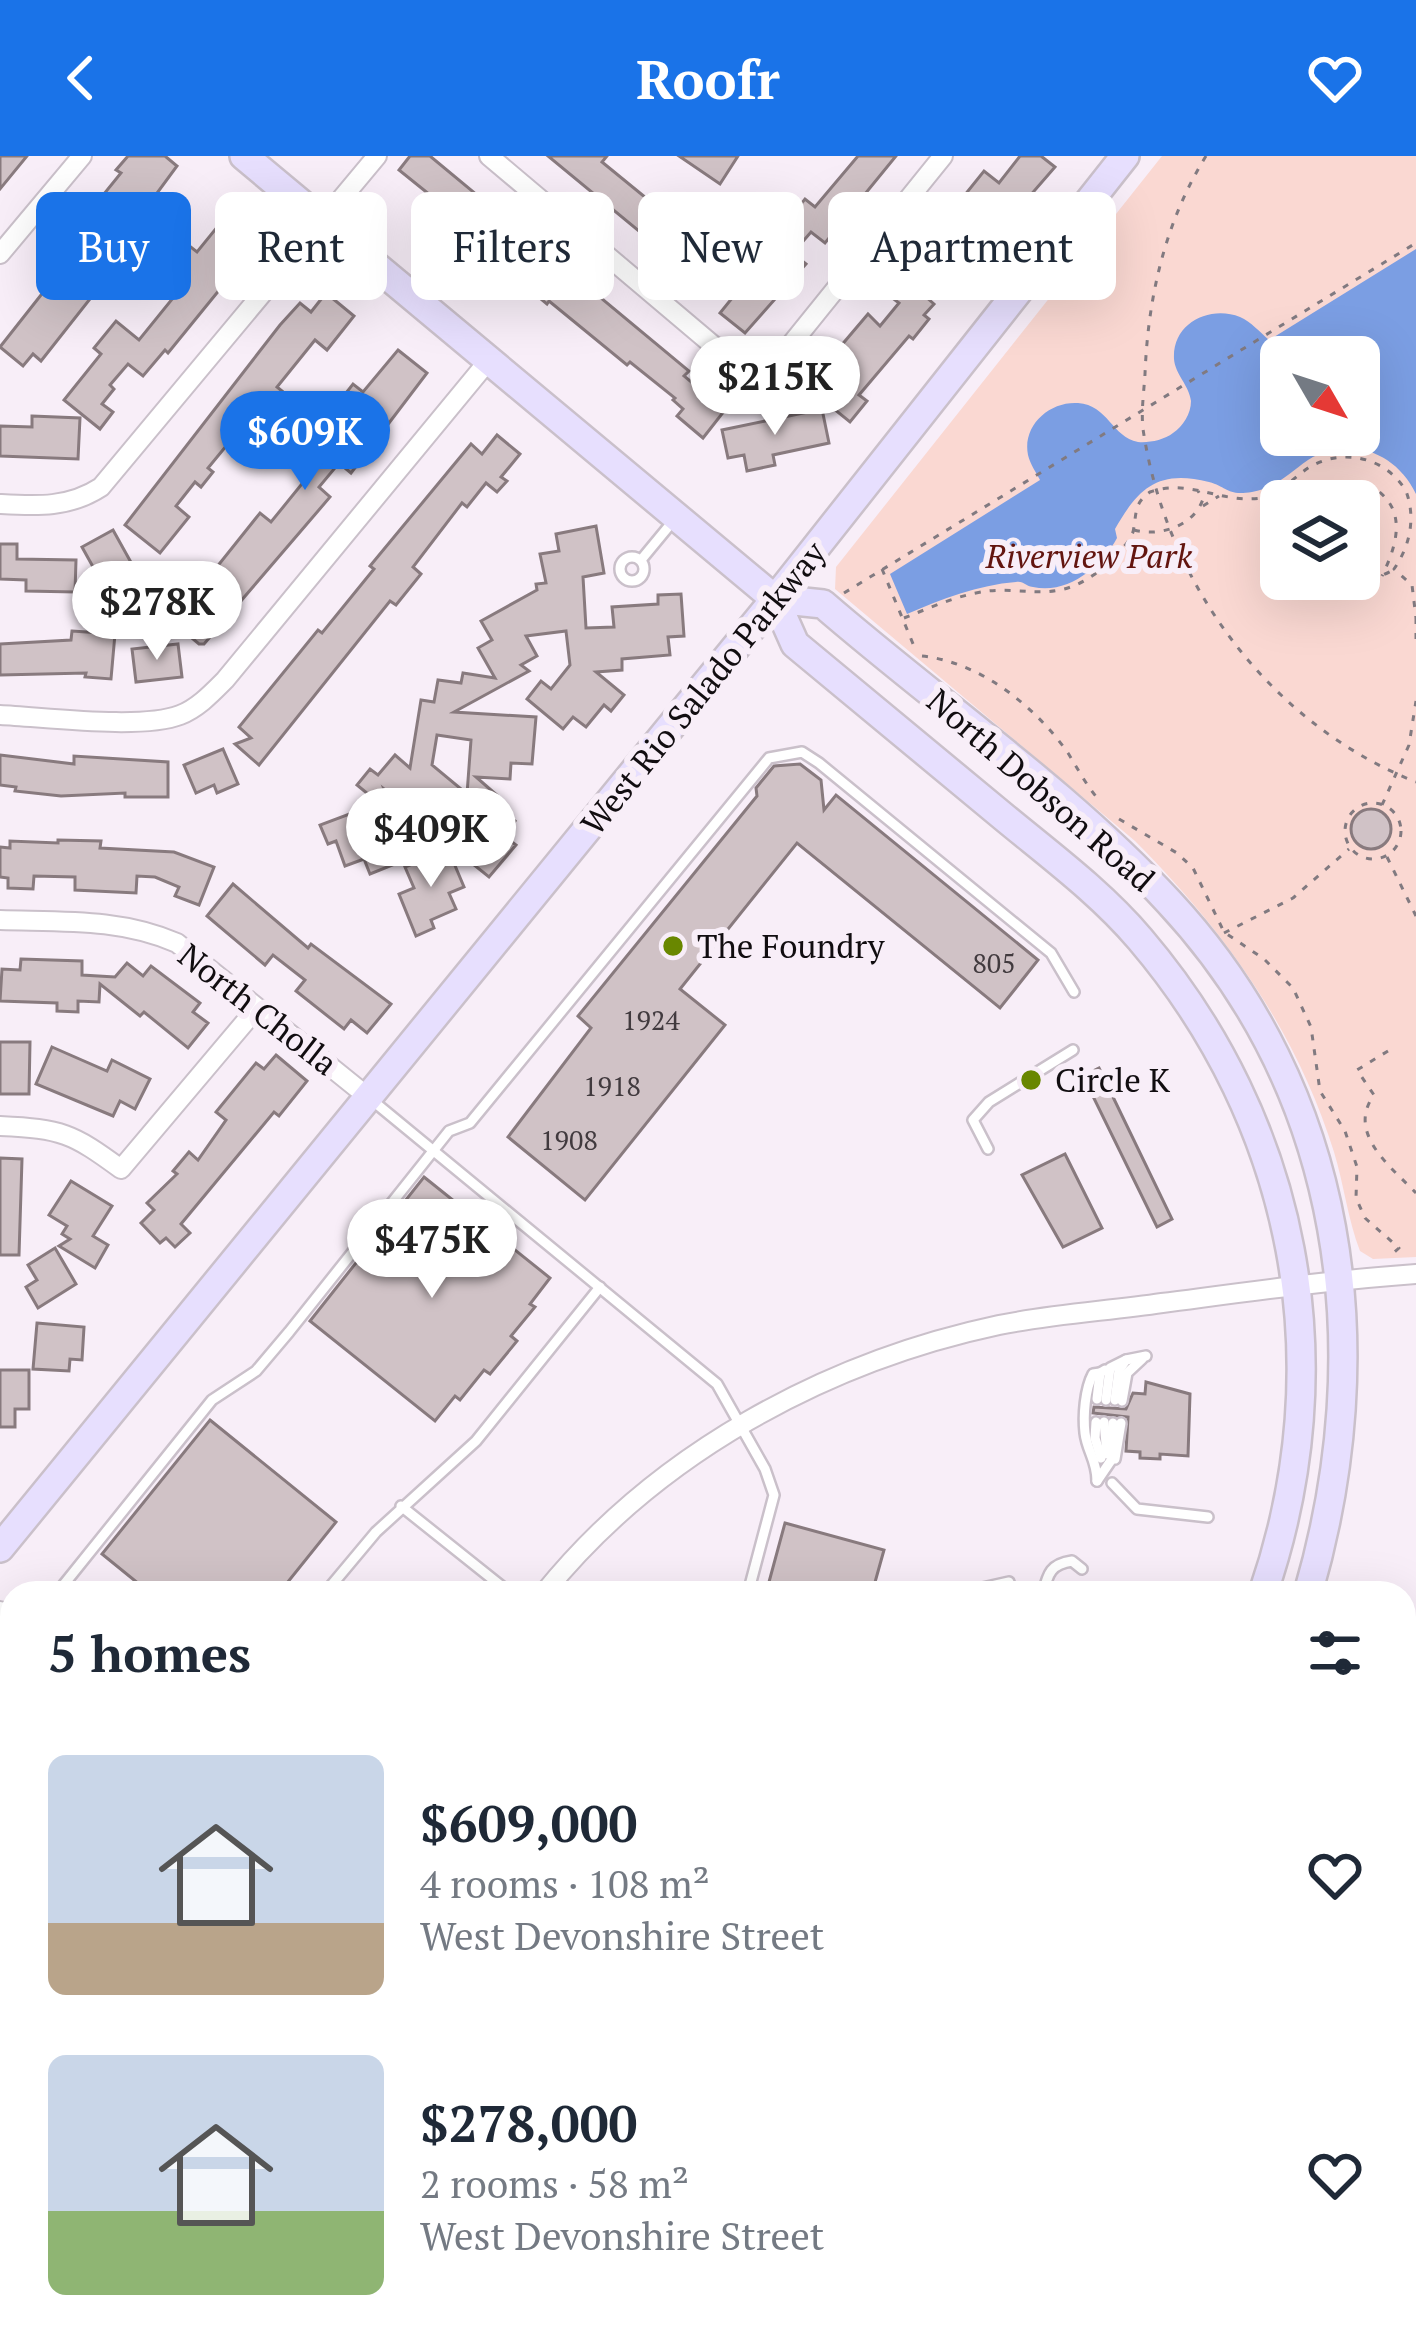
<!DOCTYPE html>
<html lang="en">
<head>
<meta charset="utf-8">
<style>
  body { margin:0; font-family:"PT Serif",serif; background:#f2f2f3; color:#1f2937; height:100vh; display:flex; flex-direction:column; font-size:45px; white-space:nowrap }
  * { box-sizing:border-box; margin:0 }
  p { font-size:39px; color:#747a83 }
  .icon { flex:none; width:66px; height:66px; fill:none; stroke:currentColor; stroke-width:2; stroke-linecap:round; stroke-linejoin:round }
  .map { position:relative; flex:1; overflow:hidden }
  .details { position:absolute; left:0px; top:1425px; width:1416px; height:768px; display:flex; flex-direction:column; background:#fff; border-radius:36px 36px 0 0; box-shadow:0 12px 48px #0002 }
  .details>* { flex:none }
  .guide { position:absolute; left:36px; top:36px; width:1344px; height:108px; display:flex; gap:24px }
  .needle { width:78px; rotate:129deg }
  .fabs { position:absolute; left:1260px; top:180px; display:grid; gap:24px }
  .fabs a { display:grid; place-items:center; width:120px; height:120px; border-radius:18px; background:#fff; box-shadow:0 12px 48px #0002; font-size:60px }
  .price { position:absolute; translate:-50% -102px; padding:0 27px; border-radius:42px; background:#fff; color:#222; font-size:39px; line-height:78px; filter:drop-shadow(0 3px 6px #0008) }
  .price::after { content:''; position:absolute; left:50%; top:72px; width:36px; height:27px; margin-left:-18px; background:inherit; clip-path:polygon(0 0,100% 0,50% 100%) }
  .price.selected { background:#1a73e8; color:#fff }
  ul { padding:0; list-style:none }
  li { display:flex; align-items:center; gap:36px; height:300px; padding:0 48px }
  li span { display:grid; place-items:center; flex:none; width:336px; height:240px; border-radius:18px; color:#555 }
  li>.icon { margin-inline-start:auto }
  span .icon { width:144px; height:144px; fill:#fffc; stroke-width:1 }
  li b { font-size:51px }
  h2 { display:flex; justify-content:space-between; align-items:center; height:144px; padding:0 48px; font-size:51px }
  .pill { padding:0 42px; border-radius:18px; background:#fff; box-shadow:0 12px 48px #0002; font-size:42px; line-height:108px }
  .pill.selected { background:#1a73e8; color:#fff }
  header { display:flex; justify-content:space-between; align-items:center; height:156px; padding:0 48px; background:#1a73e8; color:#fff; font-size:54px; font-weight:700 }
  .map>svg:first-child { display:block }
  .green { fill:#fad8d2; fill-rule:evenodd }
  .water { fill:#7b9ee3; fill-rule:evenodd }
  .building { fill:#d0c2c6; stroke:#887a7e; stroke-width:3; fill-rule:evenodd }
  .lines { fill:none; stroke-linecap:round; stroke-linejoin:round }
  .lane-casing { stroke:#cac0ca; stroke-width:14 }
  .street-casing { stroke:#cac0ca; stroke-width:22 }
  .secondary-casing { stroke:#cac0ca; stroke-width:32 }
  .path { stroke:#817a80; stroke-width:3; stroke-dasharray:6 9; stroke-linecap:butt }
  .lane { stroke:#fff; stroke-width:9 }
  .street { stroke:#fff; stroke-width:18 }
  .secondary { stroke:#e7dffe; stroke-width:27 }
  .poi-dot { fill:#698700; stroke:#f8eef8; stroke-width:4.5 }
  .labels { text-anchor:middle; stroke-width:12; stroke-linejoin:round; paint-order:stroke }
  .number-label { font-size:27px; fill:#413a3e }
  .park-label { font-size:33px; font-style:italic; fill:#63150f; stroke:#f8eef8 }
  .street-label { font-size:33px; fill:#110d10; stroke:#f8eef8 }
  .poi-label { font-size:33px; fill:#110d10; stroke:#f8eef8; text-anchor:start }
</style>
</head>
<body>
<header><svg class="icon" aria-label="back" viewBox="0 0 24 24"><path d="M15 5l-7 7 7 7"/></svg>Roofr<svg class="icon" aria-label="heart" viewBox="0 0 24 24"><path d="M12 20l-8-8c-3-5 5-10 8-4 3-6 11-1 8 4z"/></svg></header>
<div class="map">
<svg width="1416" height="2193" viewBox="0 0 1416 2193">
  <rect width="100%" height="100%" fill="#f8eef8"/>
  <path class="green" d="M1162 0H1416V1101L1373 1103 1360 1095C1348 1064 1344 1029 1334 996 1296 874 1224 774 1135 685L835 433 836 411ZM1281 201H1359V279H1281ZM1281 345H1359V423H1281Z"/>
  <path class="water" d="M1416 93V338C1396 296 1349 279 1308 304 1289 317 1276 332 1252 336 1226 340 1228 331 1209 326 1157 313 1138 333 1115 373L1117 382C1102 410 1068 439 1033 431 1024 430 1025 425 1016 426 978 429 942 443 907 458L890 418 1040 324C1036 316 1030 308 1028 299 1022 269 1050 245 1078 247 1108 249 1112 281 1138 286 1149 287 1164 284 1173 277 1183 270 1191 258 1191 245 1189 229 1175 218 1174 203 1172 167 1210 149 1240 161 1251 166 1260 176 1269 184ZM1281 201H1359V279H1281Z"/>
  <g class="building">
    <polygon points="0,0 27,0 0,33"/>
    <polygon points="128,0 165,0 177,10 118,90 127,96 41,205 33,198 23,210 0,191 71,101 64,95 95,57 91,54 121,17 116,14"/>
    <polygon points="410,0 430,0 689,215 684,220 725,254 703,282 677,260 683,253 673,244 675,242 630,206 627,209 549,145 547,148 465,80 462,84 430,59 440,47 399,14"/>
    <polygon points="548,0 607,0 602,6 646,42 648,40 699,81 702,77 727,97 702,127"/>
    <polygon points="679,0 738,0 720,28"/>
    <polygon points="858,0 896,0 825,87 811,76 799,90 780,74 805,43 815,51"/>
    <polygon points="1020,0 1041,0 1055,11 1022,49 1016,44 1004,59 995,53 925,140 934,148 924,159 929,163 913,183 909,180 859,239 867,245 850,266 813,236 845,196 840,191 868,158 880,170 899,147 886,137 984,15 999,27"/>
    <polygon points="231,54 259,77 225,118 229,122 168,197 165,194 143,220 128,208 110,229 114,233 102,248 113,256 100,273 64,244 101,198 94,192 116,165 139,184 186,126 168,111 187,88 197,96"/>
    <polygon points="785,91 806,108 745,177 720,157 741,131 746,135 756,127"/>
    <polygon points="326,137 354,160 327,194 315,184 277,231 282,235 257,267 250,261 208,312 213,316 201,331 195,326 176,350 189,361 160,397 125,369 280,169 300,147 311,156"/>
    <polygon points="398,194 427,217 351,317 339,307 319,331 330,341 204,488 199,488 180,472 211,433 204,427 260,357 271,366 314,313 306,307 341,264 331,256 353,228 363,236"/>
    <polygon points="822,253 829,287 773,299 775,309 747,315 744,299 728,302 722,274"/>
    <polygon points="32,260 80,262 78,303 0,300 0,270 32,271"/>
    <polygon points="497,279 520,298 501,321 507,325 497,336 486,327 467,351 462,347 413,411 421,418 396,449 390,445 259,609 235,588 251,582 239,571 318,474 322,477 374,413 370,410 471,288 482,298"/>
    <path d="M596 370 604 417 583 421 586 472 614 471 612 451 658 448V439L681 438 684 480 668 481 670 499 622 503V514L596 516 624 539 611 555 604 549 586 571 573 561 563 573 527 543 541 525 551 533 570 509 566 475 526 480 537 500 521 509 529 515 454 556 536 561 532 608 511 607 510 623 476 621 499 641 494 647 515 665 503 679 516 689 489 721 453 692 469 673 456 663 460 658 433 635 415 657 384 633 394 659 387 664 395 685 403 682 410 702 370 718 364 703 345 710 336 685 328 688 320 669 379 647 357 629 370 613 378 619 395 599 410 612 421 544 434 546 438 524 461 527 463 517 495 522 478 492 492 484 481 465 537 434 536 428 546 427 540 398 559 395 556 378ZM437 579 471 584 467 638 432 609Z"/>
    <polygon points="113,374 138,419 107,436 82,391"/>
    <polygon points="0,388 17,388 17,403 76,404 75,436 26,435 26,424 0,423"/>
    <polygon points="72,475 115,478 111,523 85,521 86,517 0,519 0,488 71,484"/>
    <polygon points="178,488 182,521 136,526 132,493"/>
    <polygon points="223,593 238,628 217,637 214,629 196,637 184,609"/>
    <polygon points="0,599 74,608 74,600 168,606 168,641 125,641 125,637 61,640 15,635 16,631 0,629"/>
    <polygon points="800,608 821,624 824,654 836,639 1038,804 1000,852 797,687 680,833 725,869 585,1044 508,981 591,872 578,860 757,640 756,632 774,610"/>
    <circle cx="1371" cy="673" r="20"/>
    <polygon points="58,684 101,685 100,692 174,696 214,711 199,749 175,740 179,731 155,721 137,720 136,737 75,734 75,721 34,720 33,733 8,732 8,722 0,721 0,691 10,692 10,685 58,687"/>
    <polygon points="448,693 464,731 449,737 456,753 431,764 434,772 416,780 399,738 414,732 405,711"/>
    <polygon points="233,728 308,792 311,788 391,848 367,877 351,864 344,873 296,835 305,824 273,799 265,809 207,760"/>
    <polygon points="21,803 82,805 82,819 115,821 127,807 143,820 151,810 200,847 193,856 208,867 188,892 144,856 140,860 100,828 99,846 78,845 78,856 57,855 57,847 0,845 2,813 20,814"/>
    <polygon points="0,886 30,886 29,938 0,938"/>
    <polygon points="52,891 107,915 112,904 150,923 135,953 120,945 113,960 36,928"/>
    <polygon points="276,899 307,925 279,960 274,956 181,1068 190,1077 175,1091 166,1082 160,1087 141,1067 154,1054 147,1047 177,1018 173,1015 189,996 198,1004 226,964 216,956 256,907 264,913"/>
    <polygon points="1099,912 1172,1063 1157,1071 1083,920"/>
    <polygon points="1065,998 1102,1072 1063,1091 1022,1019"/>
    <polygon points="0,1002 22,1003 19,1099 0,1099"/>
    <polygon points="424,1021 550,1122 530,1148 535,1151 511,1180 517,1185 490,1218 484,1214 460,1244 455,1240 435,1265 310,1165"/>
    <polygon points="71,1025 112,1050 93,1080 108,1089 95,1112 59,1090 70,1083 62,1078 67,1070 49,1059"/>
    <polygon points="55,1092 76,1128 38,1152 26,1131 37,1124 28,1109"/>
    <polygon points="37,1167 84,1171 82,1204 70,1203 69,1215 33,1213"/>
    <polygon points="0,1214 29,1214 29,1253 15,1253 15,1271 0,1271"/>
    <polygon points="1146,1226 1190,1238 1188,1300 1160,1298 1160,1303 1140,1302 1140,1296 1126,1295 1128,1261 1093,1257 1094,1251 1126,1253 1133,1237 1145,1238"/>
    <polygon points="210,1264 336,1366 279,1437 150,1437 102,1398"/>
    <polygon points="785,1367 884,1394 872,1437 766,1437"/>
  </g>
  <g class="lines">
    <g class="lane-casing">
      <g id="lane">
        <circle cx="632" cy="413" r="12"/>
        <polyline points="641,404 674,364"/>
        <polyline points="373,945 717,1228 765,1313 774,1339 748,1437"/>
        <polyline points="988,993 973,964 989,946 1073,894"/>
        <polyline points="1097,1243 1100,1217 1105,1214"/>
        <polyline points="1106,1244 1110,1212 1126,1204"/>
        <polyline points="1115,1244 1119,1214 1126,1204 1146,1200"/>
        <polyline points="1122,1245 1127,1217 1142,1203"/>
        <polyline points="1096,1266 1095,1282 1101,1302"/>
        <polyline points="1104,1266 1107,1298"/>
        <polyline points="1115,1303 1121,1267"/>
        <path d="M1097 1325C1097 1304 1087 1295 1085 1277 1083 1260 1085 1233 1093 1218L1100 1217"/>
        <polyline points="1097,1325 1112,1303 1113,1267"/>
        <polyline points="1112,1327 1137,1353 1208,1361"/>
        <polyline points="401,1350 510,1437"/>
        <polyline points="57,1437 212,1244 256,1215 289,1176 449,975 470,967 769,602 802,596 819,607 1051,797 1074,836"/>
        <polyline points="325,1437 376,1376 476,1285 600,1131"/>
        <polyline points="960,1437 1009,1426"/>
        <path d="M1043 1437C1048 1417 1051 1408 1072 1405L1082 1413"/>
        <polyline points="105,2181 106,2193"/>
        <polyline points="669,2181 670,2193"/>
        <polyline points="1021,2181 1034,2184"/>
      </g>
    </g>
    <g class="street-casing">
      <g id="street">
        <polyline points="489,0 759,228 943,0"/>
        <polyline points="0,98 82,0"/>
        <path d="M0 348C37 350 69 352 101 331L377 0"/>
        <path d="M0 559C45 561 141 574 180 559 198 552 212 537 225 524L489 204"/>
        <path d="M0 764C61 766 120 762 177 787L368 941"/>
        <path d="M0 970C62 973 72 977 121 1013L256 853"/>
        <path d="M544 1437C656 1298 825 1206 999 1169 1053 1158 1108 1155 1162 1147 1247 1136 1331 1124 1416 1118"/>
        <polyline points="0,1455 12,1465"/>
        <polyline points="1404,2150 1416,2140"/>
        <polyline points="434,2181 436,2193"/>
        <polyline points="1289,2193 1313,2181"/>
        <polyline points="1341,2193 1361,2181"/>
      </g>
    </g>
    <g class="secondary-casing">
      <g id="secondary">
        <path d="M244 0 775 443 795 488C865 546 935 604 1005 662 1051 700 1101 737 1140 783 1297 967 1342 1208 1263 1437"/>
        <path d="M775 443 823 448C936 546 1067 636 1169 746 1346 936 1379 1194 1308 1437"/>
        <polyline points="0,1392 775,443 1125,0"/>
        <polyline points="1188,2181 1193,2193"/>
        <polyline points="1237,2181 1242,2193"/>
      </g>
    </g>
    <g class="path">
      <path d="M1206 0C1165 66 1148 141 1145 218 1144 235 1141 255 1143 273 1166 428 1270 568 1416 626"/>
      <polyline points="1266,341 1281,357"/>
      <polyline points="1294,345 1298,322"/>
      <path d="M1328 345 1344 330 1367 328C1408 349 1399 385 1382 420"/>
      <path d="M1341 345 1357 340C1386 353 1384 382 1359 400"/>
      <polyline points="1203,350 1219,340"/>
      <polyline points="1359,355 1367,365 1359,378"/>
      <path d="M1134 374C1160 381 1194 370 1203 343L1198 335"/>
      <polyline points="882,413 916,495"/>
      <path d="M1326 423C1350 431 1371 426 1393 414"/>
      <polyline points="844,437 1416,87"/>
      <path d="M904 462C927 453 951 442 976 437 1022 427 1050 450 1095 418 1106 410 1129 389 1133 376 1137 358 1133 348 1150 336 1189 322 1221 348 1261 342 1279 339 1293 322 1308 312 1342 291 1386 301 1406 335 1416 362 1410 390 1394 413L1412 429 1416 462"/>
      <polyline points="1416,462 1416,484"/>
      <path d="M922 500C980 506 1035 550 1068 597 1078 613 1086 629 1099 644"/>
      <circle cx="1373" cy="675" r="28"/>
      <polyline points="1382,649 1409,589 1416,545"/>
      <polyline points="1119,663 1177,697 1193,712 1224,776 1264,803 1293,832 1311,871 1320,935 1345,975 1357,1011 1356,1042 1365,1062 1399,1092 1389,1101"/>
      <polyline points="1387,701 1416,760"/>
      <polyline points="1224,777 1293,742 1349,693"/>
      <path d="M1388 895 1357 914 1374 939C1346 977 1391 1011 1416 1037"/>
    </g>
    <use href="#lane" class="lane"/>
    <use href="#street" class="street"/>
    <use href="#secondary" class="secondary"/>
  </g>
  <g class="poi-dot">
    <circle cx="673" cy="790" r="12"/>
    <circle cx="1031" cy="924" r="12"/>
  </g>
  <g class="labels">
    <g class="number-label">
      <text x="994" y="817">805</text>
      <text x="651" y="874">1924</text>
      <text x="612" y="940">1918</text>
      <text x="569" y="994">1908</text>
    </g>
    <g class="park-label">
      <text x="1089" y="412">Riverview Park</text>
    </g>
    <g class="street-label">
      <text transform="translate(703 532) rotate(-51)" y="12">West Rio Salado Parkway</text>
      <text transform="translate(1041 634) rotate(41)" y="12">North Dobson Road</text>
      <text transform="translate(258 853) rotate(38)" y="12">North Cholla</text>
    </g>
    <g class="poi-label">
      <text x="697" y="802">The Foundry</text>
      <text x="1055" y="936">Circle K</text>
    </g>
  </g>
</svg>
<div class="fabs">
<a><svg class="needle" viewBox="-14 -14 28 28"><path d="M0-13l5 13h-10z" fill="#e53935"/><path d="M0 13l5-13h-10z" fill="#747a83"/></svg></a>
<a><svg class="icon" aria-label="layers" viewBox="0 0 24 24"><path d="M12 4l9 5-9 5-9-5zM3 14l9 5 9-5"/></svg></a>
</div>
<b class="price" style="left:775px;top:282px">$215K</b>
<b class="price selected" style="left:305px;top:337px">$609K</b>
<b class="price" style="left:157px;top:507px">$278K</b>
<b class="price" style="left:431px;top:734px">$409K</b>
<b class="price" style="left:432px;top:1145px">$475K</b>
<div class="guide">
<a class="pill selected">Buy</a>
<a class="pill">Rent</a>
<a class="pill">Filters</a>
<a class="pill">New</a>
<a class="pill">Apartment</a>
</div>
<section class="details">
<h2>5 homes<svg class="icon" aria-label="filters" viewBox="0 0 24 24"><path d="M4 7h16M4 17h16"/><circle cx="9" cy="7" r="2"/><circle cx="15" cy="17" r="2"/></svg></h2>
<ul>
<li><span style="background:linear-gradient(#c9d6e8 70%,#b9a48a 0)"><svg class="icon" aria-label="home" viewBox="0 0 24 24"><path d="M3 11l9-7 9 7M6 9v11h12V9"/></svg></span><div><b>$609,000</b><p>4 rooms · 108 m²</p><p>West Devonshire Street</p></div><svg class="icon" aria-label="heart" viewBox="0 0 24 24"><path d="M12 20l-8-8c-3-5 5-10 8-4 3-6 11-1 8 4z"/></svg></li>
<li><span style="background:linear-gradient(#c9d6e8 65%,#8fb573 0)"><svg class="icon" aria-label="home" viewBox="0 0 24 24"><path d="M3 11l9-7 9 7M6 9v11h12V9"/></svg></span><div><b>$278,000</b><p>2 rooms · 58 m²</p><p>West Devonshire Street</p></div><svg class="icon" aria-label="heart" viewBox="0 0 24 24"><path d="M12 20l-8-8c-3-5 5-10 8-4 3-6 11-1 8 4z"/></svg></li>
</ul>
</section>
</div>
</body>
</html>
